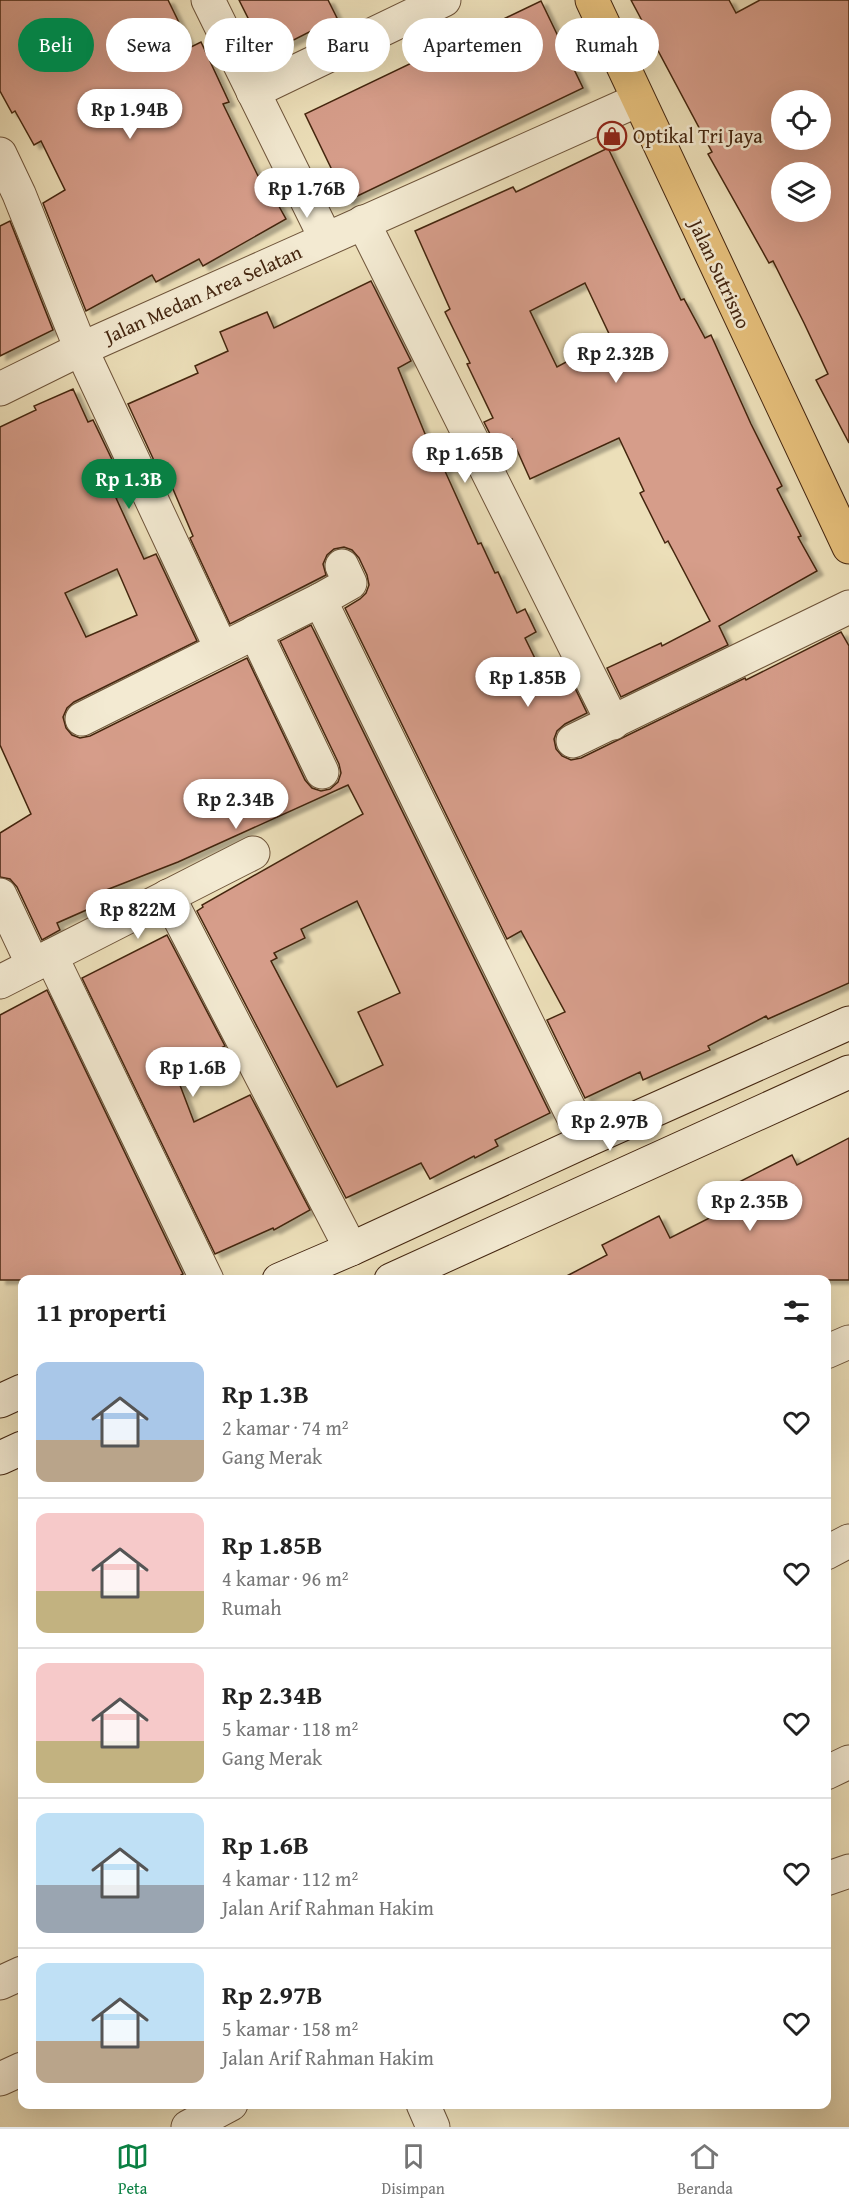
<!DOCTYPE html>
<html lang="id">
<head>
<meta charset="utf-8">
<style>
  body { margin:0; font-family:"Gentium Book Plus",serif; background:#f6f6f6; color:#222; height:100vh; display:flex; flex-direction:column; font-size:22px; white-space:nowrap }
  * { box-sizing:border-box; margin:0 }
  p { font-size:20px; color:#767676 }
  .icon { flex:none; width:33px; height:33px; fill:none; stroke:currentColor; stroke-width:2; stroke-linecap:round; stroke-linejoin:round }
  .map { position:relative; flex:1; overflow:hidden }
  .drawer { position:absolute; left:18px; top:1275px; width:813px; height:834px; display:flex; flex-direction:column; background:#fff; border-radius:12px; box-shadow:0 6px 24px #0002 }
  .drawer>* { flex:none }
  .hud { position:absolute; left:18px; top:18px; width:813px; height:54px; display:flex; gap:12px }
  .fabs { position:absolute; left:771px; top:90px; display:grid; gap:12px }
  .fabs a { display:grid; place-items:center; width:60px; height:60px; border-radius:50%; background:#fff; box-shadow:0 6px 24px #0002; font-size:30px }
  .price { position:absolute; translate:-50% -51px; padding:0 14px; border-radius:21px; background:#fff; color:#222; font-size:20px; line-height:39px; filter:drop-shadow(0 2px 3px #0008) }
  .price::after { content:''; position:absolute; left:50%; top:36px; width:18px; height:14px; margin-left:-9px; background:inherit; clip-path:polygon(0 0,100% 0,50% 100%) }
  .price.selected { background:#0b8043; color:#fff }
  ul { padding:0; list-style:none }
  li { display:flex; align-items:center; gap:18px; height:150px; padding:0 18px }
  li+li { border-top:2px solid #e0e0e0 }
  li span { display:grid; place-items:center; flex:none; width:168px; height:120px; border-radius:12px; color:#555 }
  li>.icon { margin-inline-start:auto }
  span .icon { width:72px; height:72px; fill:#fffc; stroke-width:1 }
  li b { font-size:26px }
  h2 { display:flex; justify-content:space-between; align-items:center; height:72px; padding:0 18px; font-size:26px }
  .tag { padding:0 21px; border-radius:27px; background:#fff; box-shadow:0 6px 24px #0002; font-size:21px; line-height:54px }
  .tag.selected { background:#0b8043; color:#fff }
  .tabs { display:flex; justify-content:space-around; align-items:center; height:84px; border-top:2px solid #e0e0e0; background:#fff; font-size:16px; color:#767676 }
  .tabs a { display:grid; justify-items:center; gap:3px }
  .tabs .selected { color:#0b8043 }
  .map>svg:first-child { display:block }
  .building { fill:#d69d8a; stroke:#442610; stroke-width:1.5; fill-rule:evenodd; filter:url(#shadow) }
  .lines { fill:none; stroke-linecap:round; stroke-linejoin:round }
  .street-casing { stroke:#6e543a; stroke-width:35 }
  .secondary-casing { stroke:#442610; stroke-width:35 }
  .primary-casing { stroke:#442610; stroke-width:35 }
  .street { stroke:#f3ead2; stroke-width:33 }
  .secondary { stroke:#f3ead2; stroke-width:33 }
  .primary { stroke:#e6c07c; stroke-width:33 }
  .labels { text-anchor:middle; stroke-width:5; stroke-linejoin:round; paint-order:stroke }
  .poi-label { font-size:20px; fill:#442610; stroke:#f3ead2; text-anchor:start }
  .street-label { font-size:20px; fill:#442610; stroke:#f3ead2 }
</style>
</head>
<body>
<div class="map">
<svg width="849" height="2127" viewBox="0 0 849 2127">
  <defs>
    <filter id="shadow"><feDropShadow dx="6" dy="4" stdDeviation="1.5" flood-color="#0004"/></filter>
  </defs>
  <rect width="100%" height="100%" fill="#ecdfb9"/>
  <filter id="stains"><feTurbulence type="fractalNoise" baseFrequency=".00333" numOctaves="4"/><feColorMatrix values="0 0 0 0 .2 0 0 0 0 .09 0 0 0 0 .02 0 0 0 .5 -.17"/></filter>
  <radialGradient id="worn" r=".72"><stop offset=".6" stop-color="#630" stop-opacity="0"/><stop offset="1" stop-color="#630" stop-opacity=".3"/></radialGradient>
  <g class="building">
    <polygon points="0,0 168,0 191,47 201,42 229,102 223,104 258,176 261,174 286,219 203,266 199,259 156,282 152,275 86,311 43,203 65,190 41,141 34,145 15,111 12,113 0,91"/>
    <polygon points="239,0 328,0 337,18 266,54"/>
    <path d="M631 0H729L736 13 760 0H849V443L816 380 828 374 804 323 773 261 769 263 708 154 712 152ZM782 100H820V140H782ZM782 172H820V212H782Z"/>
    <polygon points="541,1 583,88 347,201 305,114"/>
    <path d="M608 148 681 300 684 299 705 338 711 335 751 424 782 486 777 489 801 536 798 537 817 571 719 626 728 645 621 697 607 668 661 643 662 646 710 621 668 541 665 543 640 493 644 491 619 438 530 479 512 439 496 446 484 422 493 418 467 364 470 363 445 312 450 309 415 231 513 187 516 192ZM585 283 611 338 557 367 530 311Z"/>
    <polygon points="10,221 53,330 0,356 0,226"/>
    <polygon points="371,281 411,361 398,368 430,446 449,437 462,461 444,469 478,544 481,543 495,573 498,572 517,613 525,609 536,632 525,638 552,693 573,684 587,713 565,724 557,731 554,739 556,749 562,756 571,760 581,758 745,678 746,680 841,632 849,646 849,983 768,1019 766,1016 708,1046 710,1050 643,1080 640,1072 585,1098 547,1020 565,1012 521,931 507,939 345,608 360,599 366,593 369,585 367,575 359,558 352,550 344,547 334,549 327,555 323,564 326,575 230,624 190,538 193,536 167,475 162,478 128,404 198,373 195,366 228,351 220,332 267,312 274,328"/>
    <path d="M73 389 88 422 93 420 128 493 116 498 144 559 156 554 197 641 74 702 67 708 63 717 66 728 72 735 80 738 90 736 247 658 305 780 312 788 321 791 330 789 338 782 341 773 339 764 280 641 311 625 550 1113 495 1140 498 1146 475 1158 474 1156 430 1179 421 1163 346 1198 197 911 203 907 202 905 363 814 348 785 178 862 96 894 100 904 57 923 60 930 42 940 17 887 10 879 0 877V833L31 814 0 745V427L36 410 34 406ZM117 569 137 615 86 637 65 593ZM357 901 400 993 358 1012 383 1065 337 1087 271 961 277 958 274 953 305 938 301 929Z"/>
    <polygon points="167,935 225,1046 175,1072 194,1122 250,1095 310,1210 274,1230 273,1228 215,1254 82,978"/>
    <polygon points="47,990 183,1274 173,1280 0,1280 0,1015"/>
    <polygon points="849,1138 849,1280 559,1280 607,1255 602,1245 659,1216 670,1238 747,1199 739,1182 792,1155 797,1165"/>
  </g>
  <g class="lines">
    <g class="street-casing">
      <g id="street">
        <polyline points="208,0 326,239"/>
        <polyline points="253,92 444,0"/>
        <polyline points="0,154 19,194 81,349 221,648"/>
        <polyline points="363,222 613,723"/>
        <polyline points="0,389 81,349 638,100"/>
        <polyline points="320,600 350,583 342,566"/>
        <polyline points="255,632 322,772"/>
        <polyline points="82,719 320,600 585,1141"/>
        <polyline points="573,741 849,607"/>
        <polyline points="0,895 33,965"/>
        <polyline points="168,896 351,1249"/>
        <polyline points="51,956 207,1280"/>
        <polyline points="0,982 253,853"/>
        <polyline points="826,1352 849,1342"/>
        <polyline points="826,1553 849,1541"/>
        <polyline points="826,1773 849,1762"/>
        <polyline points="826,1879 849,1871"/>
        <polyline points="0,1983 22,1973"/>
        <polyline points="0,2079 22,2069"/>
        <polyline points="423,2104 433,2127"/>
        <polyline points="188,2127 231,2104"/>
      </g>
    </g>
    <g class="secondary-casing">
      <g id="secondary">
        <polyline points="279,1280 351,1249 585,1141 849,1023"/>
        <polyline points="391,1280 849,1072"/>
        <polyline points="0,1401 22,1391"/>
        <polyline points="0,1458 22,1448"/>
      </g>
    </g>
    <g class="primary-casing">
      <polyline id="primary" points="592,0 849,547"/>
    </g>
    <use href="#street" class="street"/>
    <use href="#secondary" class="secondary"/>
    <use href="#primary" class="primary"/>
  </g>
  <defs>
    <g id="shop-ring" transform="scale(1.5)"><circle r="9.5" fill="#f3ead2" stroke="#8f2418" stroke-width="1.5"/><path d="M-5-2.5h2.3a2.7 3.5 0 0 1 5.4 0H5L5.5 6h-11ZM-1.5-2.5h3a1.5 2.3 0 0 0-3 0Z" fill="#8f2418"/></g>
  </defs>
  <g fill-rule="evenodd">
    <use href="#shop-ring" x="612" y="136"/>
  </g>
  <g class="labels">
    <g class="poi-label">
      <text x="633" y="143">Optikal Tri Jaya</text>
    </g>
    <g class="street-label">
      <text transform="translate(720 274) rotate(65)" y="7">Jalan Sutrisno</text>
      <text transform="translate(203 294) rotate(-24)" y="7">Jalan Medan Area Selatan</text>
    </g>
  </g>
  <rect width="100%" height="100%" filter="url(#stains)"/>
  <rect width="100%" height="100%" fill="url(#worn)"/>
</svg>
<div class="fabs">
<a><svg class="icon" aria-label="locate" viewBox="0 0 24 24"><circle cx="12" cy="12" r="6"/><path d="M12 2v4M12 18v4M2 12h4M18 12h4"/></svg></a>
<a><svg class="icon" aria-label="layers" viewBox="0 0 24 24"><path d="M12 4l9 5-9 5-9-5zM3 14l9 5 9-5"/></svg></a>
</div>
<b class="price" style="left:130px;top:140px">Rp 1.94B</b>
<b class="price" style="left:307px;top:219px">Rp 1.76B</b>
<b class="price" style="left:616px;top:384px">Rp 2.32B</b>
<b class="price" style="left:465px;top:484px">Rp 1.65B</b>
<b class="price selected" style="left:129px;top:510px">Rp 1.3B</b>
<b class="price" style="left:528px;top:708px">Rp 1.85B</b>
<b class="price" style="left:236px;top:830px">Rp 2.34B</b>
<b class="price" style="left:138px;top:940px">Rp 822M</b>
<b class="price" style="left:193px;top:1098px">Rp 1.6B</b>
<b class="price" style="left:610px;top:1152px">Rp 2.97B</b>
<b class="price" style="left:750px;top:1232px">Rp 2.35B</b>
<div class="hud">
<a class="tag selected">Beli</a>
<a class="tag">Sewa</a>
<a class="tag">Filter</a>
<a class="tag">Baru</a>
<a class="tag">Apartemen</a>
<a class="tag">Rumah</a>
</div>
<section class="drawer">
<h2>11 properti<svg class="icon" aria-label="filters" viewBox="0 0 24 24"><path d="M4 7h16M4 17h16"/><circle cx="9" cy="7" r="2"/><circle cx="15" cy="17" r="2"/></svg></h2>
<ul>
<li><span style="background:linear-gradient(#a9c7e8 65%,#b9a48a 0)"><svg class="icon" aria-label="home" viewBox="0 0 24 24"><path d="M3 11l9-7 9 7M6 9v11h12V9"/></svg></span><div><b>Rp 1.3B</b><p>2 kamar · 74 m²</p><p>Gang Merak</p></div><svg class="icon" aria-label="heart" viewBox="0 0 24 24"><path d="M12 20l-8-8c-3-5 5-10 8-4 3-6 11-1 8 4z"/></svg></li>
<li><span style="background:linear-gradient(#f6c9c9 65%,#c2b280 0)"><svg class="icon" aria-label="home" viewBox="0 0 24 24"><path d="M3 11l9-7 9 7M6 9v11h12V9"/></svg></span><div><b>Rp 1.85B</b><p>4 kamar · 96 m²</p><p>Rumah</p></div><svg class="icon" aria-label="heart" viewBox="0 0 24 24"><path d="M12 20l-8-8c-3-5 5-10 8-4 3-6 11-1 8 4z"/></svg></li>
<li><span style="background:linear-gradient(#f6c9c9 65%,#c2b280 0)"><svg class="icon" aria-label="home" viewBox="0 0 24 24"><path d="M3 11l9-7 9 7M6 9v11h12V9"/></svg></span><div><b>Rp 2.34B</b><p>5 kamar · 118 m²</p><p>Gang Merak</p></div><svg class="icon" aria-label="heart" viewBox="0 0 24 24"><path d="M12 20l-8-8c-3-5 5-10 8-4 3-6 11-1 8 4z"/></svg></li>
<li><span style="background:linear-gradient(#bfe0f5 60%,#9aa5b1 0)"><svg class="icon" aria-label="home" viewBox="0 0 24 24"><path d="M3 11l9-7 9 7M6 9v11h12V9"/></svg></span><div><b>Rp 1.6B</b><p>4 kamar · 112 m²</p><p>Jalan Arif Rahman Hakim</p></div><svg class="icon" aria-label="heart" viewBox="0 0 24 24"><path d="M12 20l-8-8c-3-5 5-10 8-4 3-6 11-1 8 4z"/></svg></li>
<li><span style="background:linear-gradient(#bfe0f5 65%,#b9a48a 0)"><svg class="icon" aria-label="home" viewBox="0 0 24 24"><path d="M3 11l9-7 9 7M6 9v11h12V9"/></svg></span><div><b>Rp 2.97B</b><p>5 kamar · 158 m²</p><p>Jalan Arif Rahman Hakim</p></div><svg class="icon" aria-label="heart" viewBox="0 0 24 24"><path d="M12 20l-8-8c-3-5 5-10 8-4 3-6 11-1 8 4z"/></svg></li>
</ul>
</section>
</div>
<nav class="tabs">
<a class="selected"><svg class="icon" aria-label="map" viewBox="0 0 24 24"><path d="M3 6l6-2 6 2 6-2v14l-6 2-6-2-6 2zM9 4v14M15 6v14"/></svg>Peta</a>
<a><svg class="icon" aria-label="saved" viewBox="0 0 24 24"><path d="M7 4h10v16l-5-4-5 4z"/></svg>Disimpan</a>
<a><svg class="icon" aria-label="home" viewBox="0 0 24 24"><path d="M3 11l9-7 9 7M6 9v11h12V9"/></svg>Beranda</a>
</nav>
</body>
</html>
